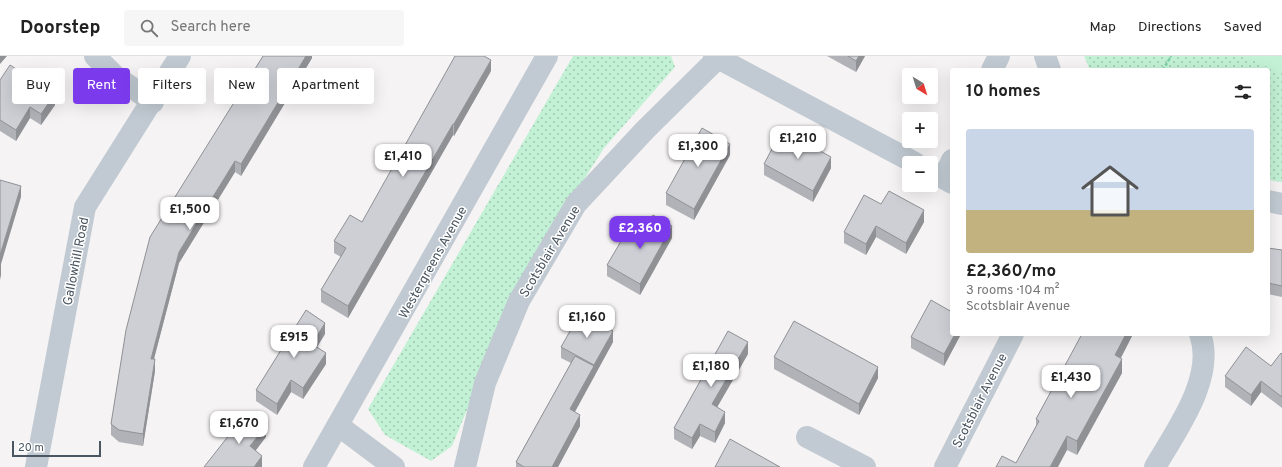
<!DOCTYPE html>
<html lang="en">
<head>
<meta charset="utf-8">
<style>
  body { margin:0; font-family:Overpass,sans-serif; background:#f6f6f6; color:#222; height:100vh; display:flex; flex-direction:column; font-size:15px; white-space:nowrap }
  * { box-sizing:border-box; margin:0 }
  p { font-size:13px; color:#767676 }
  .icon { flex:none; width:22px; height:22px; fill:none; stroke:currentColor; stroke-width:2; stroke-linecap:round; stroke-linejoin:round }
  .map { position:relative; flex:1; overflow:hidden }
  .side { position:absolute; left:950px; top:12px; width:320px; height:268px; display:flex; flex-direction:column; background:#fff; border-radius:4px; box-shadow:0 4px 16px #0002 }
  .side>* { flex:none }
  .banner { position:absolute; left:12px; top:12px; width:380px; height:36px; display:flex; gap:8px }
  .needle { width:26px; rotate:142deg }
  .tools { position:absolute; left:902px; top:12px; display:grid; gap:8px }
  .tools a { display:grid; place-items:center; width:36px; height:36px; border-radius:4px; background:#fff; box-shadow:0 4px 16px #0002; font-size:20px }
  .scale { position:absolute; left:12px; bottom:10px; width:89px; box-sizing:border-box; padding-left:4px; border:2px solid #4a5661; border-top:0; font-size:11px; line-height:14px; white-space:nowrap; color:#4a5661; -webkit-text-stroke:3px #fff; paint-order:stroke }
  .price { position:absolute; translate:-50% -34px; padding:0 9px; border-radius:8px; background:#fff; color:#222; font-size:13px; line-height:26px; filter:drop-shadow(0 1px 2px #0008) }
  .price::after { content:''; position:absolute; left:50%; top:24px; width:12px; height:9px; margin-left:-6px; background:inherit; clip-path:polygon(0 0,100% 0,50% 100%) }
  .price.selected { background:#7c3aed; color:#fff }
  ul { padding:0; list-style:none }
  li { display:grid; align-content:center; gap:8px; height:212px; padding:0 16px }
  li+li { border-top:1px solid #e0e0e0 }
  li span { display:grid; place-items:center; height:124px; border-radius:4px; color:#555 }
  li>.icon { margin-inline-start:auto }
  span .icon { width:72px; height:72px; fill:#fffc; stroke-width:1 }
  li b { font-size:17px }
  h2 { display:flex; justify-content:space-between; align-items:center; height:48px; padding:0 16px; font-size:17px }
  .chip { padding:0 14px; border-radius:4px; background:#fff; box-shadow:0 4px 16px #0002; font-size:14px; line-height:36px }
  .chip.selected { background:#7c3aed; color:#fff }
  header { display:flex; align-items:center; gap:24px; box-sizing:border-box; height:56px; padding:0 20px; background:#fff; border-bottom:1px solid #e0e0e0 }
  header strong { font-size:19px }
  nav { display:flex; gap:22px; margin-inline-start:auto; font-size:14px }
  .search { width:280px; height:36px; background:#f6f6f6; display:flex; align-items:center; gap:10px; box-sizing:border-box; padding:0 14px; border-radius:4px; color:#767676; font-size:15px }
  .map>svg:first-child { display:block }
  .grass { fill:url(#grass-dots) }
  .garden { fill:#c3f1d5 }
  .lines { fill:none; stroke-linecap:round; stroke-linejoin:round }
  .path { stroke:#7ad0a6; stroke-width:2.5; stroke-dasharray:3 2; stroke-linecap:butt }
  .minor { stroke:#c1cad2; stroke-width:22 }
  .wall { fill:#b0b2b7 }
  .shaded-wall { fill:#909195 }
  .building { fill:#cdcfd5; stroke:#909195 }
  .labels { text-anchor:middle; stroke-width:3; stroke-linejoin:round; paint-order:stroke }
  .street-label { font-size:13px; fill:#4a5661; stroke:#fff }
</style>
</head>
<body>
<header>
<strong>Doorstep</strong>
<div class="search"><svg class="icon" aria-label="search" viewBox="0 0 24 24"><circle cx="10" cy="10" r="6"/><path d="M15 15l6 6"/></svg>Search here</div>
<nav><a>Map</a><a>Directions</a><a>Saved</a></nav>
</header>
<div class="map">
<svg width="1282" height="411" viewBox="0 0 1282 411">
  <defs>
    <pattern id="grass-dots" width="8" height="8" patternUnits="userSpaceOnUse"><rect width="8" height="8" fill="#c3f1d5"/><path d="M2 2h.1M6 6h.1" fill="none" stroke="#a0c6b0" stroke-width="1.8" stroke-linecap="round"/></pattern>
  </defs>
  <rect width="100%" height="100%" fill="#f5f3f3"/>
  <g class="grass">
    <polygon points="573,0 671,0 675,11 604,92 522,221 452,390 431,405 385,379 368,353"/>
    <polygon points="1084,0 1282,0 1282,126 1268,124 1268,14 1090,14"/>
  </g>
  <polygon class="garden" points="1243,0 1282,0 1282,17"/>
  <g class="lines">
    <polyline class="path" points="1163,14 1171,0"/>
    <g class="minor">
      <polyline points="95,0 115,20 153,46"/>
      <polyline points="714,0 915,107"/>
      <polyline points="1045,0 1050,14"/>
      <polyline points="992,14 999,0"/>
      <polyline points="931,115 952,127"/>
      <polyline points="944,122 952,104"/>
      <polyline points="1268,145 1282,148"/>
      <polyline points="339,370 394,411"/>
      <polyline points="807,381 865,411"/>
      <polyline points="36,411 85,151 180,0"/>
      <polyline points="314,411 547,0"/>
      <polyline points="465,411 485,327 519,245 576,148 645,74 718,2"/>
      <polyline points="945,411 1013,278"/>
      <path d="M1155 411C1176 375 1216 321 1200 278"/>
    </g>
  </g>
  <g class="wall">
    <polygon points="263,0 312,0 312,2 241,120 235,116 179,207 154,303 155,315 143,390 119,386 111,379 111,368"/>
    <polygon points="827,0 865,0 856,16"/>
    <polygon points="491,15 454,80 453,79 348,262 321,246 321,234 341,201 334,197 334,185 362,166"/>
    <polygon points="0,24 55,49 41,69 30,62 16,85 0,75"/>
    <polygon points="730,99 694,164 666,149 666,137"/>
    <polygon points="764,108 831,112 813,146 764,119"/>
    <polygon points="881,148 924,166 906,198 876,181 866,199 844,187 844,176"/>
    <polygon points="672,182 640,239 607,220 607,209"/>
    <polygon points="1268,192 1282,194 1282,241 1268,238"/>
    <polygon points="325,278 317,291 326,308 303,343 291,336 277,359 256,345 256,334"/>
    <polygon points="952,278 961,278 944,310 911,292 911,281"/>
    <polygon points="1082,278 1133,278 1121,302 1122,317 1077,399 1067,394 1016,407 1036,370 1036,363"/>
    <polygon points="613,286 574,356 580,370 558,411 516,411 516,406 571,307 561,302 561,291"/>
    <polygon points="748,298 717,351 725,367 715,387 700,380 692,393 674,383 674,372"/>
    <polygon points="1282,298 1282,352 1261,336 1251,350 1225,331 1225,320 1271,310"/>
    <polygon points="774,301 878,322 859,359 774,313"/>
  </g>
  <g class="shaded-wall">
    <polygon points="0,0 7,0 0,8"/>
    <polygon points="306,0 312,0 312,2 241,120 241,108"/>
    <polygon points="859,0 865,0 856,16 856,5"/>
    <polygon points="491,4 491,15 454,80 454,68"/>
    <polygon points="55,38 55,49 41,69 41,58"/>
    <polygon points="30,51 30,62 16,85 16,74"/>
    <polygon points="453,68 453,79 348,262 348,250"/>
    <polygon points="730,88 730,99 694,164 694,153"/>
    <polygon points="831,101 831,112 813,146 813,135"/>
    <polygon points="235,105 235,116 179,207 151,314 151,303 179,196"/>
    <polygon points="21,130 21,141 1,208 1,219 0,224 0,199"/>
    <polygon points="924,154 924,166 906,198 906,187"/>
    <polygon points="672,170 672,182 640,239 640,228"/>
    <polygon points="876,170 876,181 866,199 866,188"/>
    <polygon points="325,267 325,278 312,299 312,288"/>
    <polygon points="613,275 613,286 594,321 594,309"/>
    <polygon points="955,278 961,278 944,310 944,298"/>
    <polygon points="1126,278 1133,278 1115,313 1115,299"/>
    <polygon points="748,286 748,298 712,360 712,348"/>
    <polygon points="326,297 326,308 303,343 303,332"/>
    <polygon points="155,303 155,315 143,390 143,378"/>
    <polygon points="1122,303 1122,317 1077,399 1077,385"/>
    <polygon points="594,310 594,321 570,365 570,353"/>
    <polygon points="878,311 878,322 859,359 859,348"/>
    <polygon points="291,324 291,336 277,359 277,348"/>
    <polygon points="1261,325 1261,336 1251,350 1251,339"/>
    <polygon points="725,356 725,367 715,387 715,376"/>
    <polygon points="580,359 580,370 558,411 552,411"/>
    <polygon points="700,368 700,380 692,393 692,382"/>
    <polygon points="266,370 266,381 250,402 250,390"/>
    <polygon points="1067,380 1067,394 1058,411 1050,411"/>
    <polygon points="262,400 262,411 254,411"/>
  </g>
  <g class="building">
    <polygon points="263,0 306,0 241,108 235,105 179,196 151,303 155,303 143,378 119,374 111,368 126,274 150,181"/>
    <polygon points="455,0 484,0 491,4 454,68 453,68 348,250 321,234 346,192 334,185 350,159 362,166"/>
    <polygon points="848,0 859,0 856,5"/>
    <polygon points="10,9 55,38 41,58 30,51 16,74 0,64 0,24"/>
    <polygon points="702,72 730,88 694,153 666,137"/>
    <polygon points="782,74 831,101 813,135 764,108"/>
    <polygon points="0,124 21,130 0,199"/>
    <polygon points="889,135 924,154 906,187 876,170 866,188 844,176 864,139 881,148"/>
    <polygon points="653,159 672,170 640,228 607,209 627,175 640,182"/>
    <polygon points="1268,192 1282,194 1282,230 1268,227"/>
    <polygon points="931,244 952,256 952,278 955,278 944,298 911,281"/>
    <polygon points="306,254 325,267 312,288 326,297 303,332 291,324 277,348 256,334"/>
    <polygon points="581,256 613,275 594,309 561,291"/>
    <polygon points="794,265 878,311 859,348 774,301"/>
    <polygon points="728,275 748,286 712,348 725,356 715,376 700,368 692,382 674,372"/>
    <polygon points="1082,278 1126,278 1115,299 1122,303 1077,385 1067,380 1050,411 996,411 1002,400 1016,407 1039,365 1036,363"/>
    <polygon points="1246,291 1271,310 1281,297 1282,298 1282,341 1261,325 1251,339 1225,320"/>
    <polygon points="575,300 594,310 570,353 580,359 552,411 524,411 516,406"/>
    <polygon points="248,355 266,370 250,390 262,400 254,411 204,411"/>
    <polygon points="730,383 780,411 715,411"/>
  </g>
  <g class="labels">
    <g class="street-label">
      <text transform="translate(549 195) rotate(-59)" y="5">Scotsblair Avenue</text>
      <text transform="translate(75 205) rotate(-79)" y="5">Gallowhill Road</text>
      <text transform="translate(432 206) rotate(-61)" y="5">Westergreens Avenue</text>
      <text transform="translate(979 344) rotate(-63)" y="5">Scotsblair Avenue</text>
    </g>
  </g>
</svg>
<div class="tools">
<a><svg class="needle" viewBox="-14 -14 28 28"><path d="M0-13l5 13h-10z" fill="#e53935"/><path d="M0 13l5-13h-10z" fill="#767676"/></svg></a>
<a>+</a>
<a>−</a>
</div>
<div class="scale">20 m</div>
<b class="price" style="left:798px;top:104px">£1,210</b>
<b class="price" style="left:698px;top:112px">£1,300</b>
<b class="price" style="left:403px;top:122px">£1,410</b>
<b class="price" style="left:190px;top:175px">£1,500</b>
<b class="price selected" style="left:640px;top:194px">£2,360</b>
<b class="price" style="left:587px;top:283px">£1,160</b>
<b class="price" style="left:294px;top:303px">£915</b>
<b class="price" style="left:711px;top:332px">£1,180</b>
<b class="price" style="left:1071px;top:343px">£1,430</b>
<b class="price" style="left:239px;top:389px">£1,670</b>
<div class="banner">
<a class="chip">Buy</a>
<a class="chip selected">Rent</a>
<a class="chip">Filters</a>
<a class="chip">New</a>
<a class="chip">Apartment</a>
</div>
<section class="side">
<h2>10 homes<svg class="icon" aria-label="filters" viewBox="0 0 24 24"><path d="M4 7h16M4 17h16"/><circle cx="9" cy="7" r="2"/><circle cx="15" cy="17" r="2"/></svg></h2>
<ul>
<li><span style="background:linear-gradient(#c9d6e8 65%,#c2b280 0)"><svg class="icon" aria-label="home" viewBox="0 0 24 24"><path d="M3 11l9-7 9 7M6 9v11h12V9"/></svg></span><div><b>£2,360/mo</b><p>3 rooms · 104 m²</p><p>Scotsblair Avenue</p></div></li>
</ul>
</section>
</div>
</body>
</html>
